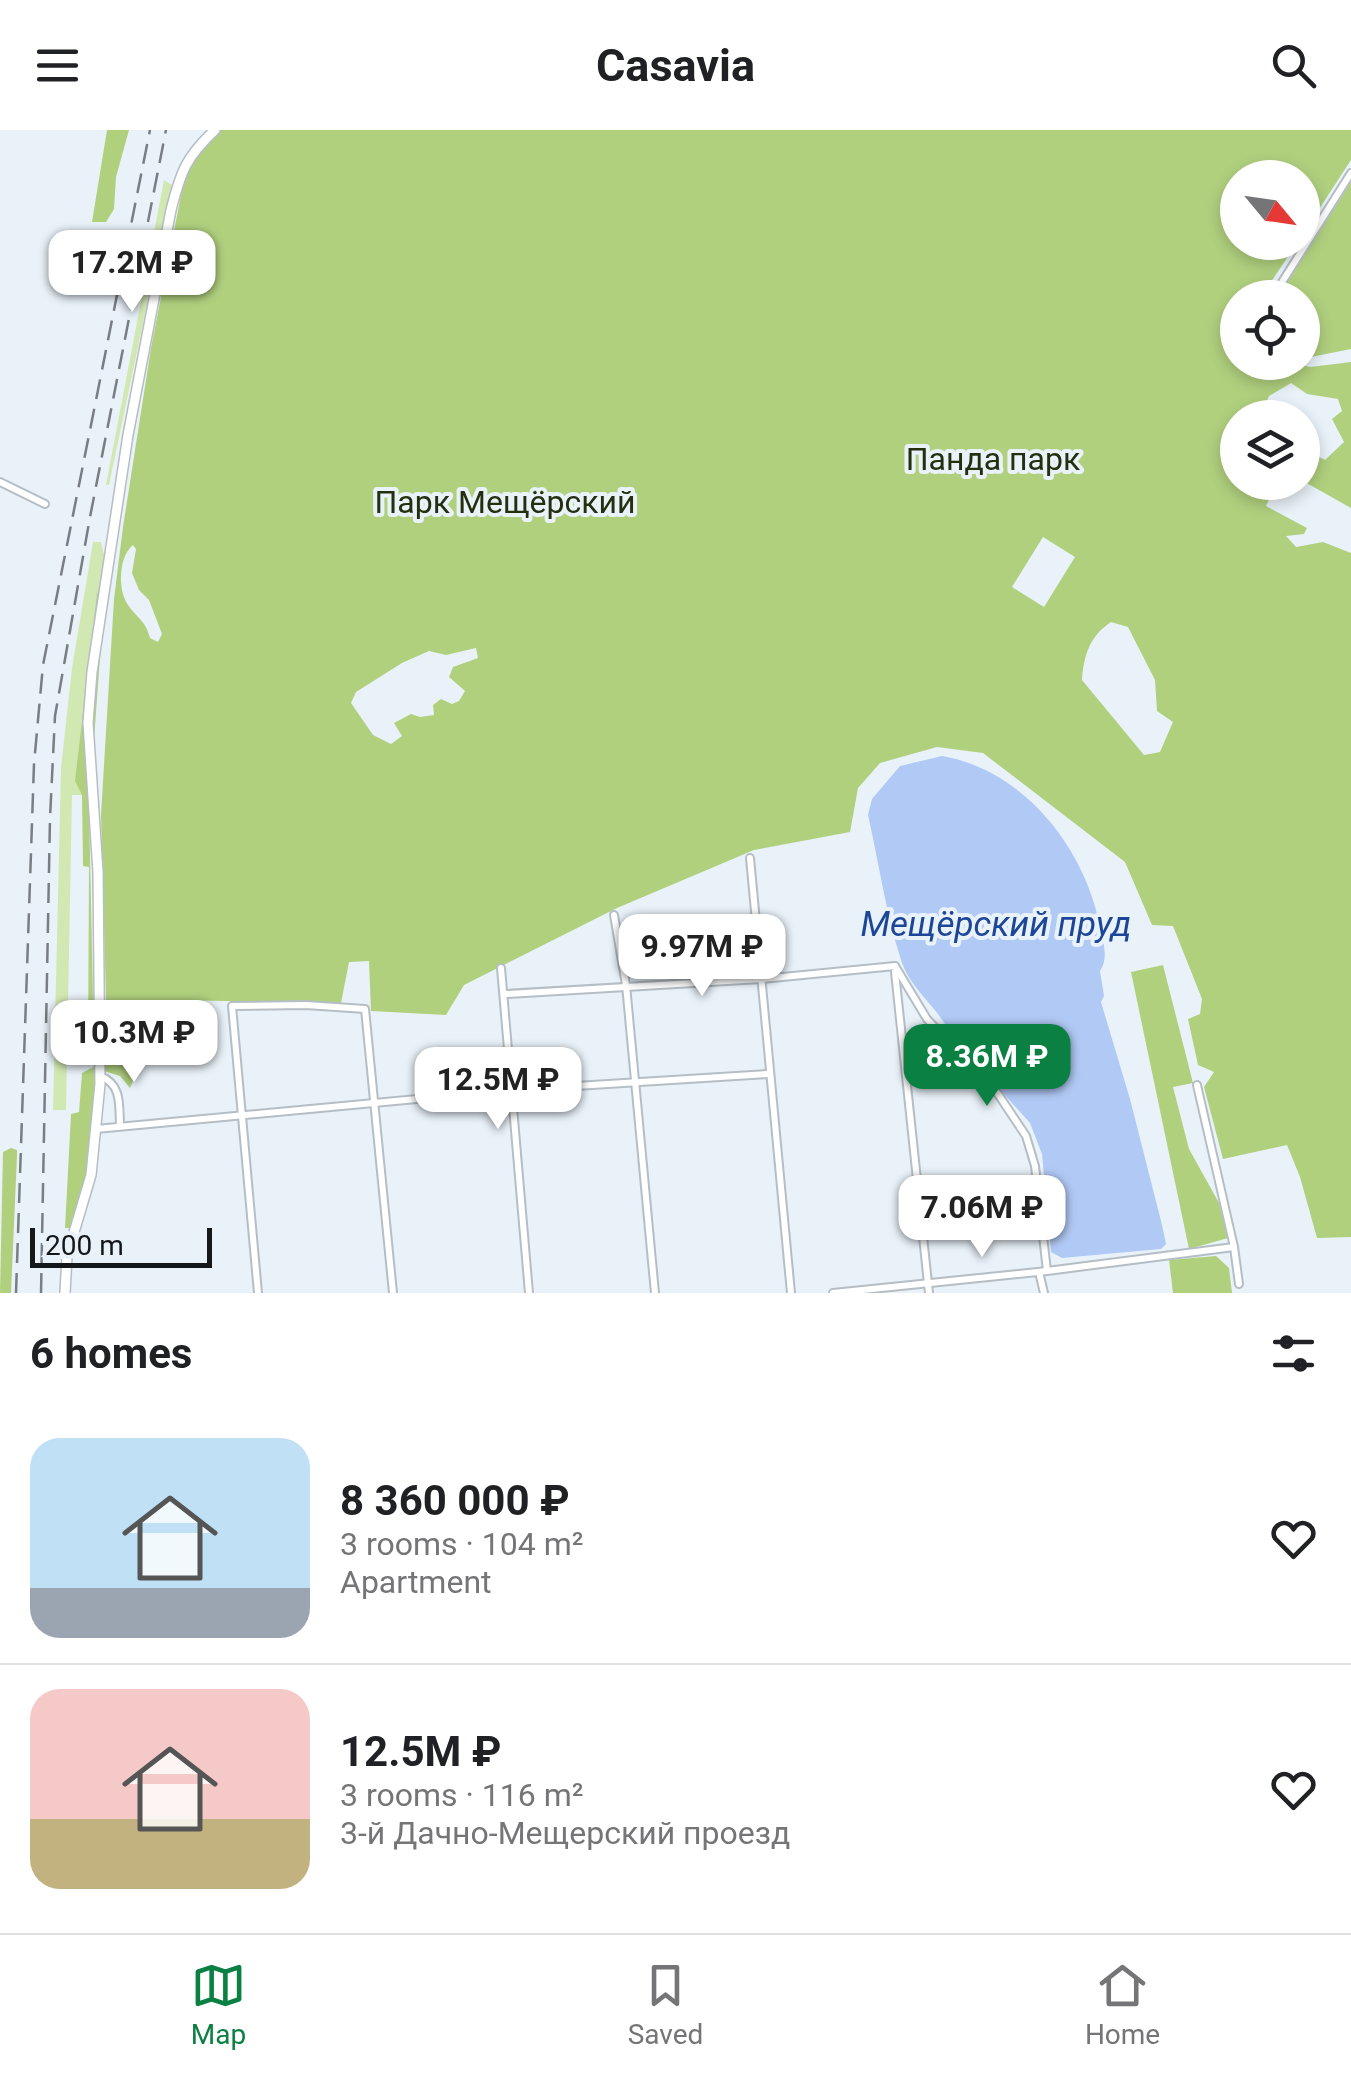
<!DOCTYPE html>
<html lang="en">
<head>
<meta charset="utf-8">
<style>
  body { margin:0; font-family:Roboto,sans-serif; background:#f2f2f2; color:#202124; height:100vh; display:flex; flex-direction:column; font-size:38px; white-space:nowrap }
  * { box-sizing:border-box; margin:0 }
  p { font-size:32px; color:#757577 }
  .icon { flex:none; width:55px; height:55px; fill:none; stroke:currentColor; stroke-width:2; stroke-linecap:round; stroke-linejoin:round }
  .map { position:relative; height:1163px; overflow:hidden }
  .details { display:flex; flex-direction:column; background:#fff; flex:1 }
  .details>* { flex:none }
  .needle { width:65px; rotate:119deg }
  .buttons { position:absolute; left:1220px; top:30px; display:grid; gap:20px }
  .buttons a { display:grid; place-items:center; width:100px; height:100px; border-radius:50%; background:#fff; box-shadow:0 5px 15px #0003; font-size:50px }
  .scale { position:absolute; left:30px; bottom:25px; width:182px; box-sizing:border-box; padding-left:10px; border:5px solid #15181a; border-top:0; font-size:28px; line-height:35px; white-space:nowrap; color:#15181a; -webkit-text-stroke:8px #e9f2f9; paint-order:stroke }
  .price { position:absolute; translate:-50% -85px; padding:0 22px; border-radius:20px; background:#fff; color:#222; font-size:32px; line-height:65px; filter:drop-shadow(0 2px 5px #0008) }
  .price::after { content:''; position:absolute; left:50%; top:60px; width:30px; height:22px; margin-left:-15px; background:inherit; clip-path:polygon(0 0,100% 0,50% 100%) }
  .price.selected { background:#0b8043; color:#fff }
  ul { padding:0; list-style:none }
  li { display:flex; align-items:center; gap:30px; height:250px; padding:0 30px }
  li+li { border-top:2px solid #e0e0e0 }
  li span { display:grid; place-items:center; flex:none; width:280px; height:200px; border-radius:30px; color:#555 }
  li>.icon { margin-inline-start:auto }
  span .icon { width:120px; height:120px; fill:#fffc; stroke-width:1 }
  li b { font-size:42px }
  h2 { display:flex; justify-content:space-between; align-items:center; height:120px; padding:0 30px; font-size:42px }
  header { display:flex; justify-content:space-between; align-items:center; height:130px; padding:0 30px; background:#fff; font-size:45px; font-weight:700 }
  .menu { display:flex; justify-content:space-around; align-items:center; height:140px; border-top:2px solid #e0e0e0; background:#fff; font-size:28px; color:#757577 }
  .menu a { display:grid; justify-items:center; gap:5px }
  .menu .selected { color:#0b8043 }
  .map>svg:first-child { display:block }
  .green { fill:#d2e8b2 }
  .forest { fill:#b0d07e; fill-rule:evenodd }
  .water { fill:#b1c9f5 }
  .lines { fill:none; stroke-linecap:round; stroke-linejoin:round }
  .street-casing { stroke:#b5bec5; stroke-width:10 }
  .secondary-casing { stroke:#b5bec5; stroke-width:12 }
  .street { stroke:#fff; stroke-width:6 }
  .secondary { stroke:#fff; stroke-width:9 }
  .rail { stroke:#787e83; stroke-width:2.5; stroke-dasharray:20 10; stroke-linecap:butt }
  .labels { text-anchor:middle; stroke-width:8; stroke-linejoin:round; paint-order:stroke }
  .park-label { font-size:32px; fill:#232f0d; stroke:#e9f2f9 }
  .water-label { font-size:35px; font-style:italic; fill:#1d4698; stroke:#e9f2f9 }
</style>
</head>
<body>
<header><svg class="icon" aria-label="menu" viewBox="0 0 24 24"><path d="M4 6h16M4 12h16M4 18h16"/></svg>Casavia<svg class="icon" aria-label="search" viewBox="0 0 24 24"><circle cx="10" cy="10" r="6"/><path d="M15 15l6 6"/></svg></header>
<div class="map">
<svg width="1351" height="1163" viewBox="0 0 1351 1163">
  <rect width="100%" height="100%" fill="#e9f2f9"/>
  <g class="green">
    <polygon points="164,50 172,55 109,355 106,355"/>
    <polygon points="93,412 101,412 105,429 105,460 97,464 76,651 82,665 72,665 66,980 53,980 61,638 72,538"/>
  </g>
  <g class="forest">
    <polygon points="107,0 129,0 116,47 114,79 106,92 92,92"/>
    <path d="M221 0H1351V30L1303 104 1302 48H1238V112L1297 113 1261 167 1238 168V232L1295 233 1310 237 1351 232V378L1303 351V318L1325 330 1344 312 1332 289 1342 281 1338 269 1307 264 1291 253 1269 266 1260 287 1238 288V352L1277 353 1266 376 1307 398 1304 404 1286 406 1296 417 1323 412 1351 423V1107L1317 1108 1300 1047 1287 1015 1223 1029 1204 957 1214 942 1198 935 1188 889 1200 884 1202 869 1173 796 1152 795 1125 732 983 623 937 617 880 633 858 658 850 702 754 720 617 778 464 855 446 885 371 881 369 831 349 832 341 873 170 870 130 958 120 946 104 941 106 869 101 685 114 469 123 397 151 218 183 55 193 26ZM1043 407 1075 427 1044 477 1012 457ZM133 415 136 419 132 443 139 460 149 470 162 504 158 512 150 508C146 491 137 488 128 475 117 459 119 426 133 415ZM1111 492 1128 497 1155 550 1157 581 1173 592 1160 622 1144 625 1082 550C1084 524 1090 506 1111 492ZM476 518 478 528 453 537 449 547 465 561 459 571 452 574 441 569 433 575 434 585 420 587 411 584 394 593 402 606 391 614 373 605 351 573 356 562 402 533 429 521 446 525Z"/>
    <polygon points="1351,52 1351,219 1311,227 1303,224 1302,168 1276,168"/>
    <polygon points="105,460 89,678 94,915 88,929 89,737 83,736 82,665 75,651 97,463"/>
    <polygon points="1163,835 1193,953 1173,957 1189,1019 1219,1073 1228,1108 1189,1119 1131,842"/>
    <polygon points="97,935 88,1041 71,1098 65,1098 71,984 79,982 82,943"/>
    <polygon points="11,1018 17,1020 17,1026 11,1163 0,1163 3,1022"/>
    <polygon points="1216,1126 1229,1138 1232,1163 1173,1163 1169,1130"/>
  </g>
  <path class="water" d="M942 626C1024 640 1085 718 1100 797 1103 812 1109 828 1100 841L1104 866 1101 872 1130 969 1162 1095 1166 1114 1161 1119 1062 1128 1051 1122 1042 1024 1030 993 951 905C939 878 912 861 902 833 886 785 879 733 868 685L872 669 900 636Z"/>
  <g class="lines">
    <g class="street-casing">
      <g id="street">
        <polyline points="1272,168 1351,43"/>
        <polyline points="0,352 45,374"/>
        <polyline points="750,728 791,1163"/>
        <polyline points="614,785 626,855 655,1163"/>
        <polyline points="895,836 927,889 998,964 1026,1006 1035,1036 1047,1141"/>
        <polyline points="501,838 529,1163"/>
        <polyline points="895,842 929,1163"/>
        <polyline points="506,864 761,849 895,836"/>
        <path d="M100 946C122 954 119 975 120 995"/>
        <polyline points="1197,955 1234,1117 1239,1154"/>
        <polyline points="96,999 512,960 768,944"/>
        <polyline points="1039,1142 1044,1163"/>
        <polyline points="258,1163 232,876 306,875 365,879 393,1163"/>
        <polyline points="833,1163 1047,1141 1234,1117"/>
      </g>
    </g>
    <g class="secondary-casing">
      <path id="secondary" d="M65 1163 67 1126 91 1045 100 954 98 742 88 593 92 542 128 305 171 80C181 41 186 27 215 0"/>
    </g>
    <use href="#street" class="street"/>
    <use href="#secondary" class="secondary"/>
    <g class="rail">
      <polyline points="16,1163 34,634 43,535 150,0"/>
      <polyline points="41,1163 50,688 55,586 90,387 166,0"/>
    </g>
  </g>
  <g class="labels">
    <g class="park-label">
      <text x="993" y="340">Панда парк</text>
      <text x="505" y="383">Парк Мещёрский</text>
    </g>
    <g class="water-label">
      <text x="996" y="806">Мещёрский пруд</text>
    </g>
  </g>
</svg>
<div class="buttons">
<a><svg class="needle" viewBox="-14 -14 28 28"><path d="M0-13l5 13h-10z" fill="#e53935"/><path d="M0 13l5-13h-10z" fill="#757577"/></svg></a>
<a><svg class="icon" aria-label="locate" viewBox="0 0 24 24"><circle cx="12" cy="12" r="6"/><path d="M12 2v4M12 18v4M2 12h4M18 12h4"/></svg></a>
<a><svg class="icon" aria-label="layers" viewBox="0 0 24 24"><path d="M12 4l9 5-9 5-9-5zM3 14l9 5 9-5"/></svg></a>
</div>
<div class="scale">200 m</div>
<b class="price" style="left:132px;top:185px">17.2M ₽</b>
<b class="price" style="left:702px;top:869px">9.97M ₽</b>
<b class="price" style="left:134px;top:955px">10.3M ₽</b>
<b class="price selected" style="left:987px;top:979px">8.36M ₽</b>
<b class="price" style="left:498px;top:1002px">12.5M ₽</b>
<b class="price" style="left:982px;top:1130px">7.06M ₽</b>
</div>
<section class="details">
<h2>6 homes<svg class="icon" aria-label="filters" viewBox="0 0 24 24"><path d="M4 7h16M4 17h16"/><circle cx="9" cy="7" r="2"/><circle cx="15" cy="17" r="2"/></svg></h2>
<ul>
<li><span style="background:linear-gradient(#bfe0f5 75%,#9aa5b1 0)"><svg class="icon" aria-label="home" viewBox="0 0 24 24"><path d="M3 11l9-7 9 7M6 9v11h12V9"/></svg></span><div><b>8 360 000 ₽</b><p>3 rooms · 104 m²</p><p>Apartment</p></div><svg class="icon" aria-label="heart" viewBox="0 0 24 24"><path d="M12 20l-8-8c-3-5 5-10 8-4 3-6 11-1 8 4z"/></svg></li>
<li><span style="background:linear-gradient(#f6c9c9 65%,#c2b280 0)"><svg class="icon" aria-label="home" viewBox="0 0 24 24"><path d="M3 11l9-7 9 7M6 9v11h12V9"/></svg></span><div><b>12.5M ₽</b><p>3 rooms · 116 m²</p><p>3-й Дачно-Мещерский проезд</p></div><svg class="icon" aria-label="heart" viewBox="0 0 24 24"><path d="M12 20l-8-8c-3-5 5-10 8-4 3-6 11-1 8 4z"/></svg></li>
</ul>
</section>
<nav class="menu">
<a class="selected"><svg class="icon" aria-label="map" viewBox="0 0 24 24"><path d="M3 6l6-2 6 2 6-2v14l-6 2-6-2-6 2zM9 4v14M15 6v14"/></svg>Map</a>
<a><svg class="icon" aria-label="saved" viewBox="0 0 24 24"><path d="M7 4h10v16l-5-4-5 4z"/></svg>Saved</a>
<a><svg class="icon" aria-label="home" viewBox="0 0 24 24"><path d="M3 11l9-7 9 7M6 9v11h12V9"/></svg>Home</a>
</nav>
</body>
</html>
